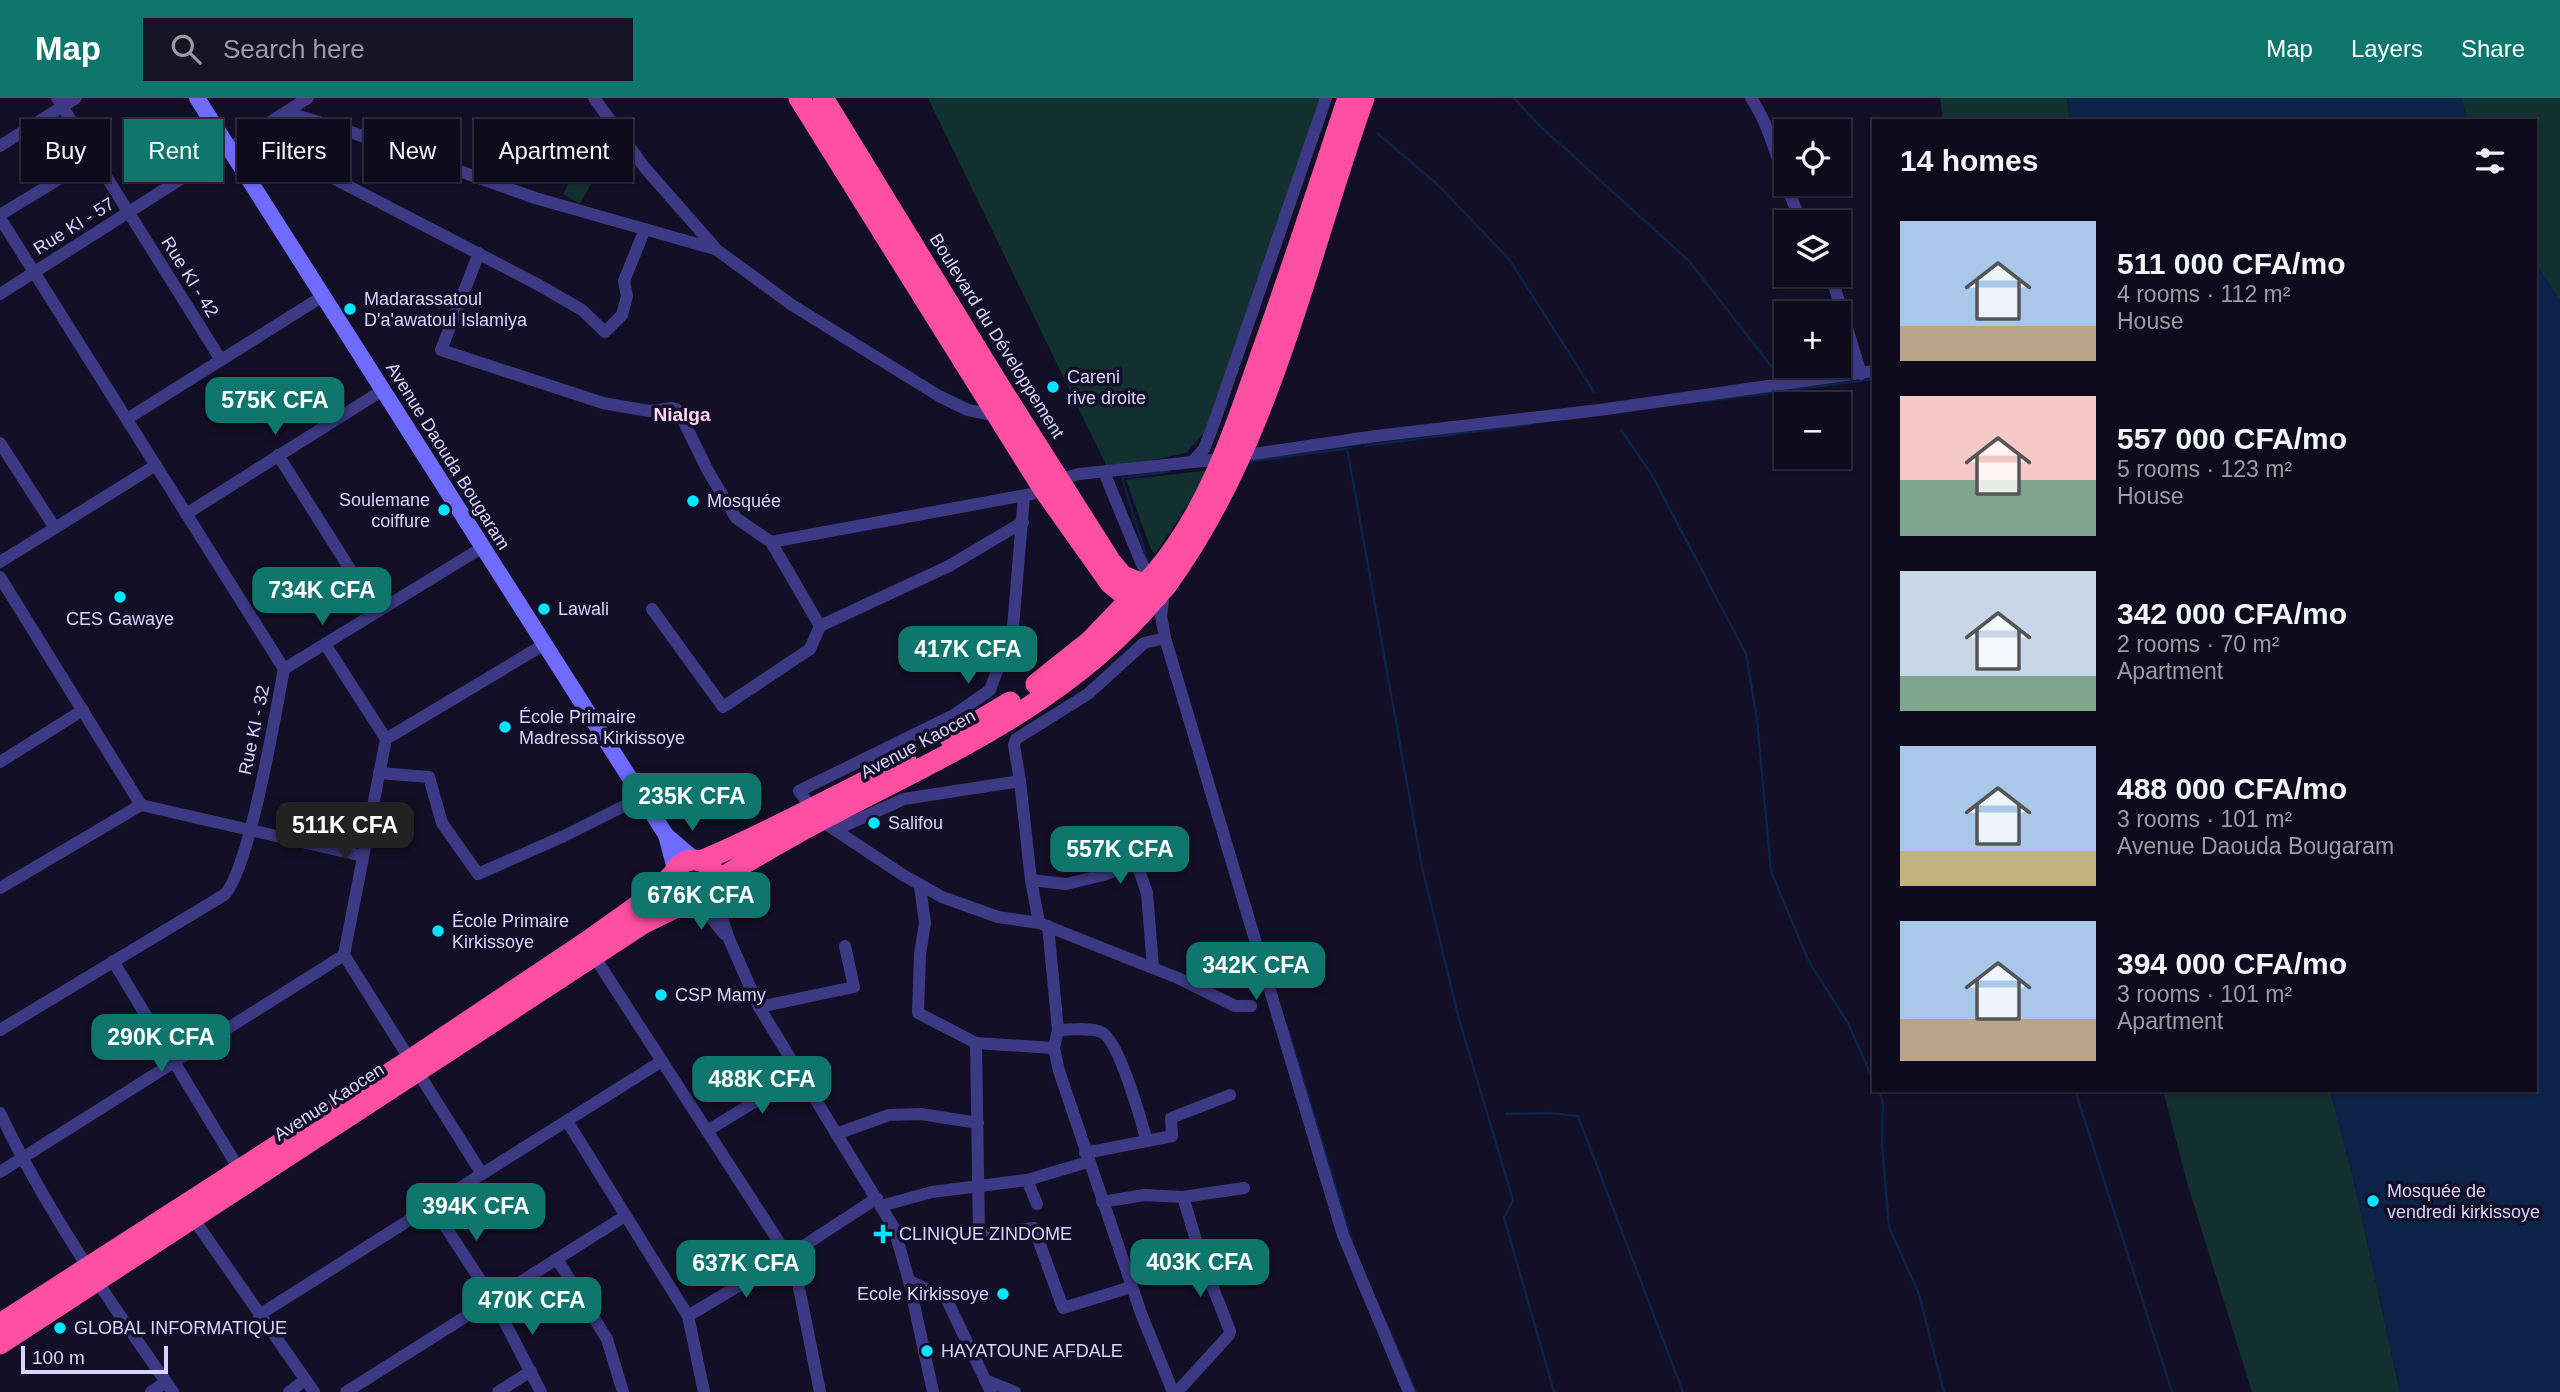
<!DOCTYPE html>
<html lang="en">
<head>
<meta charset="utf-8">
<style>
  body { margin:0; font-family:Arial,sans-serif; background:#171425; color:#f1f3f6; height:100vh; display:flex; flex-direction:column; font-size:26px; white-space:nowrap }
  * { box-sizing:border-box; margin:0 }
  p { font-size:23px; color:#9b9ba3 }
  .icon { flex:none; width:38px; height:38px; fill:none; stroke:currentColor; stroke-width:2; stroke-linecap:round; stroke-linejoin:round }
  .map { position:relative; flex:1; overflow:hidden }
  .drawer { position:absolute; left:1872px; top:21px; width:665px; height:973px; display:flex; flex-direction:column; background:#0e0b1c; border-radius:0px; box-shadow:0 2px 5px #0004,0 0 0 2px #2e2b3b }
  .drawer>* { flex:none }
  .top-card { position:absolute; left:21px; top:21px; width:665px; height:63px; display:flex; gap:14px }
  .buttons { position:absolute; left:1774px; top:21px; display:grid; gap:14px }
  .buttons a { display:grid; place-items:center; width:77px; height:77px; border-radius:0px; background:#0e0b1c; box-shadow:0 2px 5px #0004,0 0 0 2px #2e2b3b; font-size:35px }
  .scale { position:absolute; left:21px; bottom:18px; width:147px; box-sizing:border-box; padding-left:7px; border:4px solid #d9d4ff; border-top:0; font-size:19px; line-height:24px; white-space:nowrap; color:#d9d4ff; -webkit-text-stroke:5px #130f26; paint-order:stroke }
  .price { position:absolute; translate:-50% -60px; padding:0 16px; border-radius:14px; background:#0f766e; color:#fff; font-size:23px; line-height:46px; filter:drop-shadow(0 2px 4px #0008) }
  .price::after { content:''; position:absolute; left:50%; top:42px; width:21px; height:16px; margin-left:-10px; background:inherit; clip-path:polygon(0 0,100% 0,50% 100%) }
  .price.current { background:#222; color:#fff }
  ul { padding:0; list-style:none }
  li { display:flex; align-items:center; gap:21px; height:175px; padding:0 28px }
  li span { display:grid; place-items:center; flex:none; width:196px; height:140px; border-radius:0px; color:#555 }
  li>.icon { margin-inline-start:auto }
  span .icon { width:84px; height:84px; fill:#fffc; stroke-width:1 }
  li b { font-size:30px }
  h2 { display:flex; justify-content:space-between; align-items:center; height:84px; padding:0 28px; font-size:30px }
  .tag { padding:0 24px; border-radius:0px; background:#0e0b1c; box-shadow:0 2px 5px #0004,0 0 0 2px #2e2b3b; font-size:24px; line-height:63px }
  .tag.current { background:#0f766e; color:#fff }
  header { display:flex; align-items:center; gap:42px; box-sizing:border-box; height:98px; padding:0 35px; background:#0f766e; color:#fff }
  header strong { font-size:33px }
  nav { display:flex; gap:38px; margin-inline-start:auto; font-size:24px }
  .search { width:490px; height:63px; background:#171425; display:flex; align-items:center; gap:18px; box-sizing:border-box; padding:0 24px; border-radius:0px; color:#9b9ba3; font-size:26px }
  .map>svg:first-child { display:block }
  .green { fill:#12302f }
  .water { fill:#0c2248 }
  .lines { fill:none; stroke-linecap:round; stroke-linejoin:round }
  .stream { stroke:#0c2248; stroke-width:2.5 }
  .street { stroke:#3d3a85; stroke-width:12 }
  .secondary { stroke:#6f6bff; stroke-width:16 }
  .highway { stroke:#ff4fa3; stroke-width:21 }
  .highway-bridge { stroke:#ff4fa3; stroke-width:21 }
  .poi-dot { fill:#00e5ff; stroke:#130f26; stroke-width:2.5 }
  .labels { text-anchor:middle; stroke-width:7; stroke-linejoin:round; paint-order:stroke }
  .street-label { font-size:18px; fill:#d9d4ff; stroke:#130f26 }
  .poi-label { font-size:18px; fill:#d9d4ff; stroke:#130f26; text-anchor:start }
  .neighbourhood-label { font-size:19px; font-weight:bold; fill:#ffd6f0; stroke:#130f26 }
</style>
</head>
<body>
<header>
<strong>Map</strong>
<div class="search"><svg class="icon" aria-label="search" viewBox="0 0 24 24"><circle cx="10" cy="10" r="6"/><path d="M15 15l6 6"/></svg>Search here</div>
<nav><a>Map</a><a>Layers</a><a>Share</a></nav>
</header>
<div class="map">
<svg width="2560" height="1294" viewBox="0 0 2560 1294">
  <rect width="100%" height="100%" fill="#130f26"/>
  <g class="green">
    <polygon points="928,0 1320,0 1205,334 1186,355 1108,371"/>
    <polygon points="1940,0 2067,0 2070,23 1943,23"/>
    <polygon points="2461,0 2560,0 2560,203 2536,166 2536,23 2468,23"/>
    <polygon points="585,57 602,66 580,106 563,96"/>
    <polygon points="1211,372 1155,456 1151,451 1126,382"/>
    <polygon points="2163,992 2330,992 2353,1079 2400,1294 2252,1294 2188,1088"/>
  </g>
  <g class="water">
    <polygon points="2067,0 2461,0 2468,23 2070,23"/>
    <polygon points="2536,166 2560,203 2560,1294 2400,1294 2353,1079 2330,992 2536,992"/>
  </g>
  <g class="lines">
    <g class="stream">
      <polyline points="1514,0 1539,27 1689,163 1779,278"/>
      <polyline points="1377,35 1438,87 1509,161 1594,294"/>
      <polyline points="1701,304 1874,281"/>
      <polyline points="1621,332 1652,377 1746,556 1757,622 1771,773 1808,862 1848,925 1874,984"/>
      <polyline points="1365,348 1531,326"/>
      <polyline points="1347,350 1422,769 1459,921 1513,1102 1504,1120 1554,1294"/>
      <polyline points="1250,363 1351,350"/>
      <polyline points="1148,464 1122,380 1170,373"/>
      <polyline points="1287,928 1352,1143"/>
      <polyline points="1878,992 1883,1004 1882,1046 1889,1129 1919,1196 1944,1294"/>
      <polyline points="2075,992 2172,1294"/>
      <polyline points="1506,1016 1549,1015 1578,1018 1683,1294"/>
      <polyline points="1387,1227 1416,1294"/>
    </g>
    <g class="street">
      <polyline points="57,0 221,262"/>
      <polyline points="594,0 645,70 717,152 792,207 939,298 968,312 998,318"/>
      <path d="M1751 0C1776 37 1781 85 1802 124"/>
      <polyline points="286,14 348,33 535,100 715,151"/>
      <polyline points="284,16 318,69 329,78 537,186 582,212 605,234 622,217 627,198 624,183 645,131"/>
      <polyline points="0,48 76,0"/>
      <polyline points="0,117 95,59"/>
      <path d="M0 120 284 571C276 612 249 774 224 797L0 932"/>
      <polyline points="479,155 441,252 603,305 649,313 672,310 678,312 708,373 736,420 771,444 820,528"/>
      <polyline points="1831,177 1861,276"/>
      <polyline points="0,196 308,0"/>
      <polyline points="127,321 323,198"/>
      <polyline points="0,345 55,430 156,367"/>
      <polyline points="1253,356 1376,338 1599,312 1874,273"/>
      <polyline points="278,357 377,514 483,449"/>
      <polyline points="1193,363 1204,351 1214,325 1326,0"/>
      <polyline points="1104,374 1141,464 1163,503 1161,518 1165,540 1343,1137 1409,1294"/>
      <polyline points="1054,386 1061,381 1079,376 1212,362"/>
      <polyline points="1024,398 1013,529 990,592 954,617 799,693 820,722 903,777 942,799 998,819 1039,825 1178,880 1235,908 1251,908"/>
      <polyline points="186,416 383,292"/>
      <polyline points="771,444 1031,396"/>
      <polyline points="0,464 55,430"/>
      <polyline points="0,479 141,707"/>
      <polyline points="652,511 723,609 810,551 820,528 949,468 1023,424"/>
      <polyline points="325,546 386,641 344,857 482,1076 662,963"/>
      <polyline points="284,571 377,514"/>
      <polyline points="386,641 545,546"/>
      <polyline points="0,664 83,612"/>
      <polyline points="379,675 429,679 442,725 478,776 564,738 642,699"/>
      <polyline points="1020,683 1014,647 1016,641 1088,596 1144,545 1165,540"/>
      <polyline points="835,732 904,701 1020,683 1031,782 1039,825"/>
      <polyline points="1031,782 1066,786 1104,777 1133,765 1137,766 1147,795 1153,870"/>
      <polyline points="920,788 925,825 920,856 918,915 976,945"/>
      <polyline points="0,790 141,707 363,758"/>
      <polyline points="713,794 729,841 759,909 894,1130 909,1183 933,1294"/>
      <polyline points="700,806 724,836"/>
      <polyline points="1048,828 1058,932 1054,950 1059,973 1142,1218 1173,1294"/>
      <polyline points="594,858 788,1158 797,1180 820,1294"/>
      <polyline points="113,863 239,1071"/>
      <polyline points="759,909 854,889 845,848"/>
      <path d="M1058 932C1070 932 1090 929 1101 934 1119 941 1141 1023 1147 1043"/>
      <polyline points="1054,950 976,945 979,1137 1034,1130 1063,1210 1131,1189"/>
      <path d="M0 1015C47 1114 110 1204 173 1294"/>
      <polyline points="567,1023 688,1218 704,1294"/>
      <polyline points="707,1033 800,976"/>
      <polyline points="836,1036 889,1017 921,1016 978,1025"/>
      <polyline points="1085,1055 1172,1038 1171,1020 1230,997"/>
      <polyline points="0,1074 344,857"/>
      <polyline points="1027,1082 1037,1106"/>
      <polyline points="1102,1104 1144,1097 1183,1099 1244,1090"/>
      <polyline points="432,1108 492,1200 541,1294"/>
      <polyline points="881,1108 932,1094 1027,1082 1088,1064"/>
      <polyline points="193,1120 314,1294"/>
      <polyline points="557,1161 607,1241 623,1294"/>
      <polyline points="909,1183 946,1200 991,1294"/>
      <polyline points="259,1217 482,1076"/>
      <polyline points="688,1218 788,1158 877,1100"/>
      <polyline points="985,1282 1015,1294"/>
      <polyline points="151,1294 166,1284"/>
      <polyline points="289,1294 305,1282"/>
      <polyline points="346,1294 625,1118"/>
      <polyline points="498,1294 531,1273"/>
      <polyline points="1177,1294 1229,1237 1230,1233 1202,1162 1183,1099"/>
    </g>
    <g class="secondary">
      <polyline points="197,0 666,737 694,761"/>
      <polyline points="666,737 675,771"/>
    </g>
    <g class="highway">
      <polyline points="799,0 1044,392 1110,485 1126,498 1138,503 1145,504 1157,499"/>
      <polyline points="823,0 1000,289 1111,464 1123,478 1145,487"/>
      <path d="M1156 474C1208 412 1234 334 1260 259 1291 173 1319 87 1348 0"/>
      <path d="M1166 488C1271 344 1305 165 1364 0"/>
      <polyline points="1036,586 1090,543 1139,492"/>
      <polyline points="950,640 1010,604"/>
      <circle cx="694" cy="784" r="22"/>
      <path d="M701 763C771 734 838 696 906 663"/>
      <path d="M716 784C861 686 1042 637 1157 498"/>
      <polyline points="0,1226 410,962 585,845 654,796 671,778"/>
      <polyline points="0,1246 644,825 685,805"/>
    </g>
    <g class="highway-bridge">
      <polyline points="1145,486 1156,474"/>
      <polyline points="1157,498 1166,488"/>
    </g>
  </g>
  <g class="poi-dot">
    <circle cx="350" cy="211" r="7"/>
    <circle cx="1053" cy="289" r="7"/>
    <circle cx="693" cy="403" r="7"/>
    <circle cx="444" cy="412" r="7"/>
    <circle cx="120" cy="499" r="7"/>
    <circle cx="544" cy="511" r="7"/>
    <circle cx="505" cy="629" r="7"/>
    <circle cx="874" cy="725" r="7"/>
    <circle cx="438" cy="833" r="7"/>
    <circle cx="661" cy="897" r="7"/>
    <circle cx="2373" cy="1103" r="7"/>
    <path d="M879.5 1125.5h7v7h7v7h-7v7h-7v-7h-7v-7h7z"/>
    <circle cx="1003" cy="1196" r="7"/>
    <circle cx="60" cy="1230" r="7"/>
    <circle cx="927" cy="1253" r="7"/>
  </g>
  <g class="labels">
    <g class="street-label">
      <text transform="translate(74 128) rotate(-32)" y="6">Rue KI - 57</text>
      <text transform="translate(190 179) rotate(58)" y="6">Rue KI - 42</text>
      <text transform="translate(997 238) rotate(58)" y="6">Boulevard du Développement</text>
      <text transform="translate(448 358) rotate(58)" y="6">Avenue Daouda Bougaram</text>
      <text transform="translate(254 632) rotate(-78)" y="6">Rue KI - 32</text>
      <text transform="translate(918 646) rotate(-28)" y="6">Avenue Kaocen</text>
      <text transform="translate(329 1004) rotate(-33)" y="6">Avenue Kaocen</text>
    </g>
    <g class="poi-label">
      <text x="364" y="207">Madarassatoul<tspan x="364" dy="21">D'a'awatoul Islamiya</tspan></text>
      <text x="1067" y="285">Careni<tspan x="1067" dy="21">rive droite</tspan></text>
      <text x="430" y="408" text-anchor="end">Soulemane<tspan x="430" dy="21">coiffure</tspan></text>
      <text x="707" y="409">Mosquée</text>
      <text x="558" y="517">Lawali</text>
      <text x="120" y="527" text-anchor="middle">CES Gawaye</text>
      <text x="519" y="625">École Primaire<tspan x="519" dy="21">Madressa Kirkissoye</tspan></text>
      <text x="888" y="731">Salifou</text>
      <text x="452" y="829">École Primaire<tspan x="452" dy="21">Kirkissoye</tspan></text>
      <text x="675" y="903">CSP Mamy</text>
      <text x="2387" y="1099">Mosquée de<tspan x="2387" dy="21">vendredi kirkissoye</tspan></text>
      <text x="899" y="1142">CLINIQUE ZINDOME</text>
      <text x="989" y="1202" text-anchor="end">Ecole Kirkissoye</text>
      <text x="74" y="1236">GLOBAL INFORMATIQUE</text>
      <text x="941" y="1259">HAYATOUNE AFDALE</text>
    </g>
    <g class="neighbourhood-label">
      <text x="682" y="323">Nialga</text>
    </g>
  </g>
</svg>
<div class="buttons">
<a><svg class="icon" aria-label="locate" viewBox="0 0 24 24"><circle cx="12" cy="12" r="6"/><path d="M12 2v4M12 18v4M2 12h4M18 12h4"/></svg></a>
<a><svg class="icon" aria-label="layers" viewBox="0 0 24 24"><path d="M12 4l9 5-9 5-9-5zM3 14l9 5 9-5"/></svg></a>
<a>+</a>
<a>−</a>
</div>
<div class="scale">100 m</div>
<b class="price" style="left:275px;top:339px">575K CFA</b>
<b class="price" style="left:322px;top:529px">734K CFA</b>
<b class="price" style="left:968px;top:588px">417K CFA</b>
<b class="price" style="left:692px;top:735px">235K CFA</b>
<b class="price current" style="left:345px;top:764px">511K CFA</b>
<b class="price" style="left:1120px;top:788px">557K CFA</b>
<b class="price" style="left:701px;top:834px">676K CFA</b>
<b class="price" style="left:1256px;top:904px">342K CFA</b>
<b class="price" style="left:161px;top:976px">290K CFA</b>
<b class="price" style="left:762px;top:1018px">488K CFA</b>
<b class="price" style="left:476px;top:1145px">394K CFA</b>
<b class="price" style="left:1200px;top:1201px">403K CFA</b>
<b class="price" style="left:746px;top:1202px">637K CFA</b>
<b class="price" style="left:532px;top:1239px">470K CFA</b>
<div class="top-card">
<a class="tag">Buy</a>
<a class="tag current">Rent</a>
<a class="tag">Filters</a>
<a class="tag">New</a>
<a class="tag">Apartment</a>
</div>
<section class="drawer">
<h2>14 homes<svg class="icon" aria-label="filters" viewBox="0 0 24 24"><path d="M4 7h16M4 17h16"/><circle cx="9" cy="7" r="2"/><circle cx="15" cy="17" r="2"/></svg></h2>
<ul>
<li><span style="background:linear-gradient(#a9c7e8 75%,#b9a48a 0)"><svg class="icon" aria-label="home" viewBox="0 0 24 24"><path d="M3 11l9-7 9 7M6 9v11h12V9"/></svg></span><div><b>511 000 CFA/mo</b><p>4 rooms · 112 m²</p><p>House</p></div></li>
<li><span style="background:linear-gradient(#f6c9c9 60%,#7fa58c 0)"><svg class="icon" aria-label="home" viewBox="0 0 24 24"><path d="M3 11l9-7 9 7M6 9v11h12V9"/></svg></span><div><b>557 000 CFA/mo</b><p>5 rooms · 123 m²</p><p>House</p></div></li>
<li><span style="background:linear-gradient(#c9d6e8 75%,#7fa58c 0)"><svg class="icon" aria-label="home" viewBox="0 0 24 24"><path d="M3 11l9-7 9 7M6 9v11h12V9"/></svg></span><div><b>342 000 CFA/mo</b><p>2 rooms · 70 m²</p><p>Apartment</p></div></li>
<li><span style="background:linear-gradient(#a9c7e8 75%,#c2b280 0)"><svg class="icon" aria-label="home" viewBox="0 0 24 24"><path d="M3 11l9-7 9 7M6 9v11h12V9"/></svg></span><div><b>488 000 CFA/mo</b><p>3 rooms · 101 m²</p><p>Avenue Daouda Bougaram</p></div></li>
<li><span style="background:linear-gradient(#a9c7e8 70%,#b9a48a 0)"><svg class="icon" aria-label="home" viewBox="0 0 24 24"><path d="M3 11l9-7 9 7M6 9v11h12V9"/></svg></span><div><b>394 000 CFA/mo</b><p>3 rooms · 101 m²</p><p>Apartment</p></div></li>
</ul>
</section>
</div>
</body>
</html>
